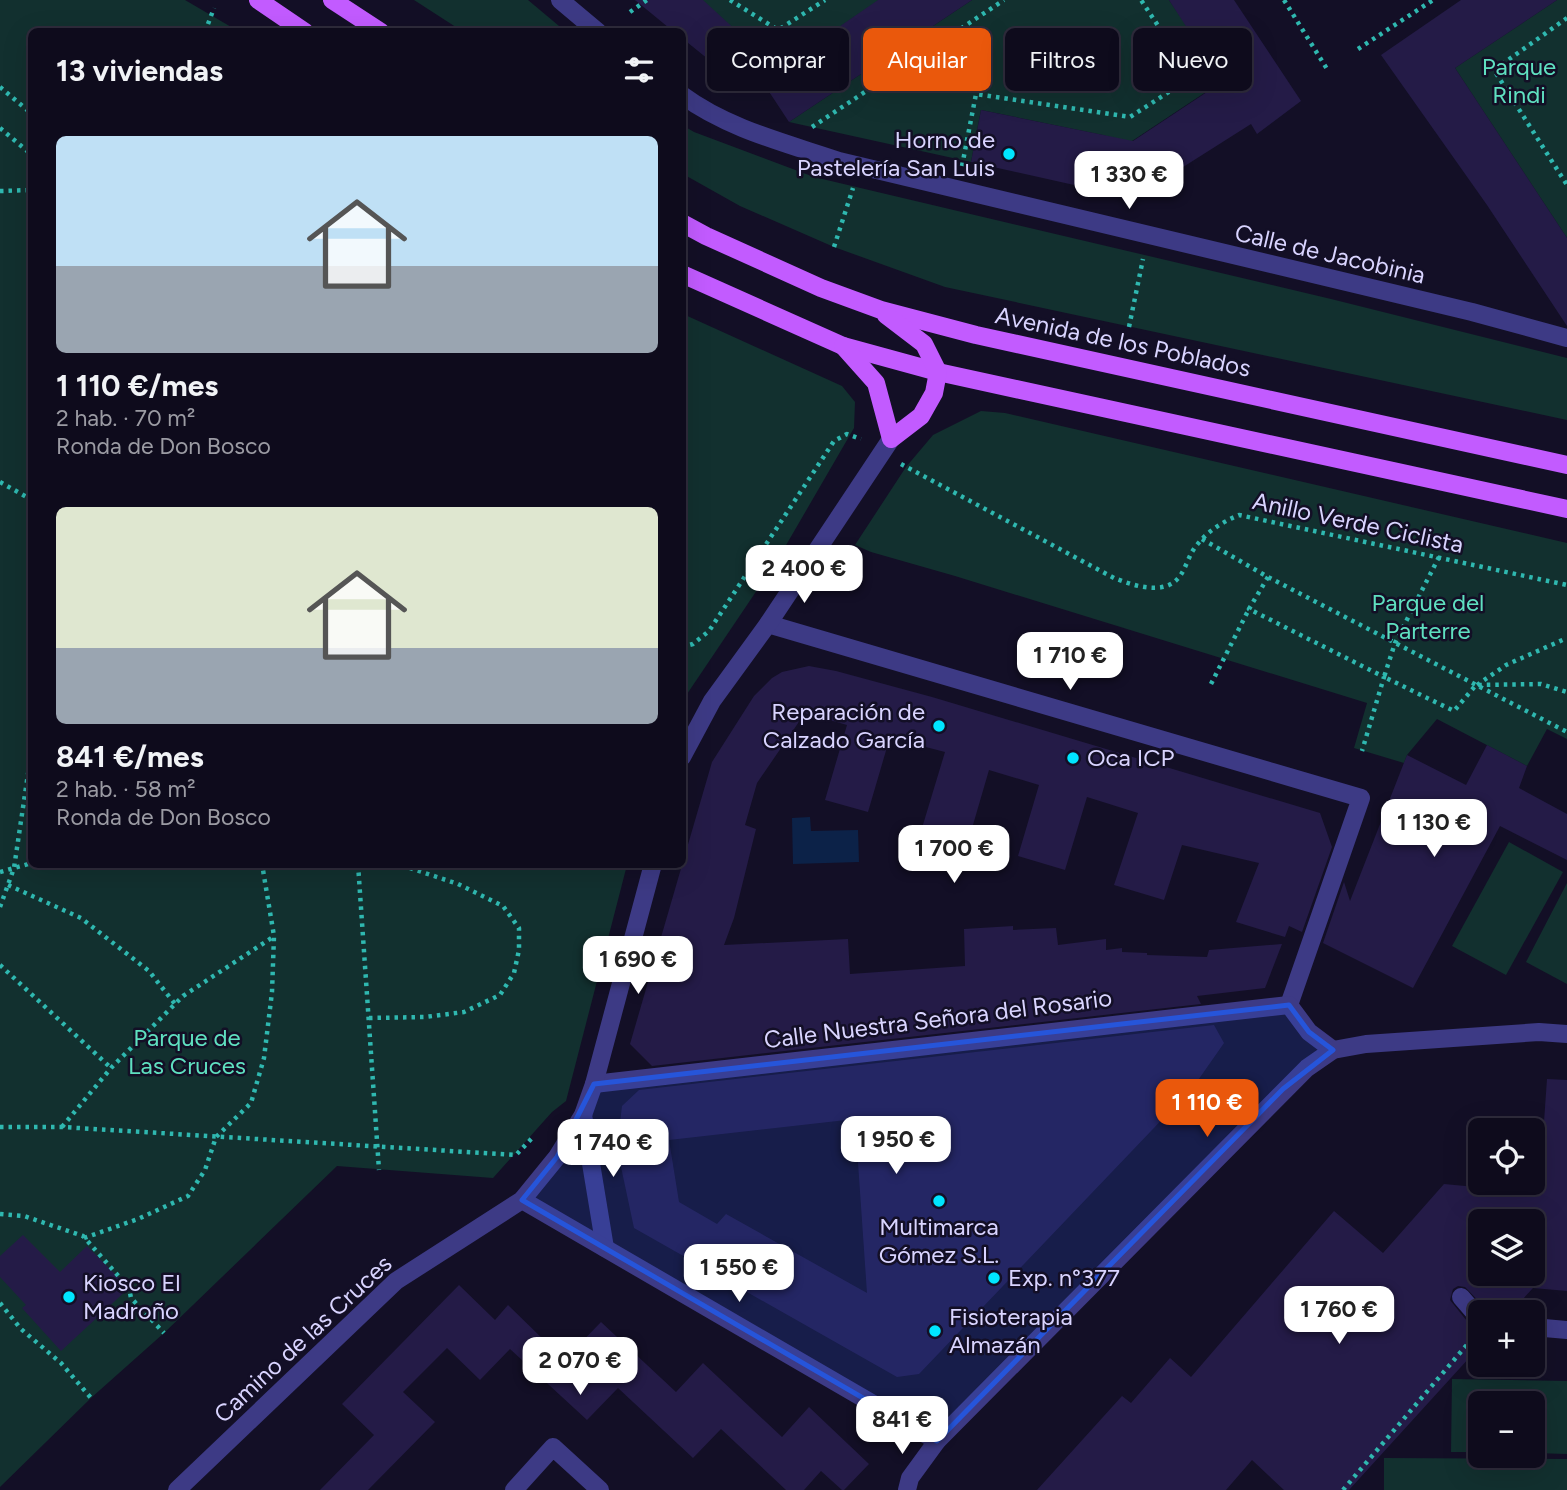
<!DOCTYPE html>
<html lang="es">
<head>
<meta charset="utf-8">
<style>
  body { margin:0; font-family:Figtree,sans-serif; background:#1c1929; color:#f1f3f6; height:100vh; display:flex; flex-direction:column; font-size:26px; white-space:nowrap }
  * { box-sizing:border-box; margin:0 }
  p { font-size:23px; color:#9b9ba3 }
  .icon { flex:none; width:38px; height:38px; fill:none; stroke:currentColor; stroke-width:2; stroke-linecap:round; stroke-linejoin:round }
  .map { position:relative; flex:1; overflow:hidden }
  .sheet { position:absolute; left:28px; top:28px; width:658px; height:840px; display:flex; flex-direction:column; background:#0e0b1c; border-radius:10px; box-shadow:0 7px 28px #0002,0 0 0 2px #2e2b3b }
  .sheet>* { flex:none }
  .guide { position:absolute; left:707px; top:28px; width:665px; height:63px; display:flex; gap:14px }
  .fabs { position:absolute; left:1468px; top:1118px; display:grid; gap:14px }
  .fabs a { display:grid; place-items:center; width:77px; height:77px; border-radius:10px; background:#0e0b1c; box-shadow:0 7px 28px #0002,0 0 0 2px #2e2b3b; font-size:35px }
  .price { position:absolute; translate:-50% -60px; padding:0 16px; border-radius:14px; background:#fff; color:#222; font-size:23px; line-height:46px; filter:drop-shadow(0 2px 4px #0008) }
  .price::after { content:''; position:absolute; left:50%; top:42px; width:21px; height:16px; margin-left:-10px; background:inherit; clip-path:polygon(0 0,100% 0,50% 100%) }
  .price.active { background:#ea580c; color:#fff }
  ul { padding:0; list-style:none }
  li { display:grid; align-content:center; gap:14px; height:371px; padding:0 28px }
  li span { display:grid; place-items:center; height:217px; border-radius:10px; color:#555 }
  li>.icon { margin-inline-start:auto }
  span .icon { width:126px; height:126px; fill:#fffc; stroke-width:1 }
  li b { font-size:30px }
  h2 { display:flex; justify-content:space-between; align-items:center; height:84px; padding:0 28px; font-size:30px }
  .pill { padding:0 24px; border-radius:10px; background:#0e0b1c; box-shadow:0 7px 28px #0002,0 0 0 2px #2e2b3b; font-size:24px; line-height:63px }
  .pill.active { background:#ea580c; color:#fff }
  .map>svg:first-child { display:block }
  .green { fill:#12302f }
  .water { fill:#0c2248 }
  .building { fill:#241b47; fill-rule:evenodd }
  .lines { fill:none; stroke-linecap:round; stroke-linejoin:round }
  .path { stroke:#2fb8b0; stroke-width:4.5; stroke-dasharray:3.5 5; stroke-linecap:butt }
  .minor { stroke:#3d3a85; stroke-width:18 }
  .major { stroke:#c25bff; stroke-width:18 }
  .marked { fill:#2655da; fill-opacity:0.2; stroke:#2655da; stroke-width:5; stroke-linejoin:round }
  .poi-dot { fill:#00e5ff; stroke:#130f26; stroke-width:2.5 }
  .labels { text-anchor:middle; stroke-width:5; stroke-linejoin:round; paint-order:stroke }
  .park-label { font-size:24px; fill:#5fe0c0; stroke:#130f26 }
  .poi-label { font-size:24px; fill:#d9d4ff; stroke:#130f26; text-anchor:start }
  .street-label { font-size:24px; fill:#d9d4ff; stroke:#130f26 }
</style>
</head>
<body>
<div class="map">
<svg width="1567" height="1490" viewBox="0 0 1567 1490">
  <rect width="100%" height="100%" fill="#130f26"/>
  <g class="green">
    <polygon points="0,0 185,0 238,31 32,32 32,864 627,865 566,1101 552,1112 493,1178 337,1166 164,1333 91,1398 0,1487"/>
    <polygon points="414,0 528,0 565,31 462,31"/>
    <polygon points="635,0 879,0 761,81 740,85 683,38 682,32"/>
    <polygon points="972,0 1169,0 1224,80 1129,143 1103,135 981,110 971,162 789,122"/>
    <polygon points="1557,0 1567,0 1567,238 1455,68"/>
    <polygon points="682,125 694,132 814,177 1331,299 1567,358 1567,420 945,287 834,247 740,206 683,174"/>
    <polygon points="683,314 842,386 855,402 854,428 778,559 683,700"/>
    <polygon points="981,411 1005,413 1567,543 1567,739 1547,729 1527,766 1437,719 1407,755 1404,763 1354,748 1367,703 955,576 871,552 855,545 906,467 933,435"/>
    <polygon points="1509,842 1563,872 1506,975 1452,946"/>
    <polygon points="1567,883 1567,984 1526,962"/>
    <polygon points="1452,1379 1567,1381 1567,1454 1533,1453 1533,1404 1480,1404 1480,1452 1451,1452"/>
    <polygon points="1384,1458 1567,1459 1567,1490 1384,1490"/>
  </g>
  <polygon class="water" points="810,817 811,831 858,830 859,862 793,864 792,818"/>
  <g class="building">
    <polygon points="635,0 703,0 778,69 878,0 972,0 789,122 762,81 740,85 682,38 682,32 674,32"/>
    <polygon points="1169,0 1234,0 1301,101 1257,134 1251,124 1139,195 1092,189 971,162 981,110 1133,141 1222,82"/>
    <polygon points="1461,0 1557,0 1455,68 1567,238 1567,326 1487,205 1381,55"/>
    <polygon points="809,666 836,671 932,697 1320,813 1332,847 1302,932 1289,926 1285,937 1236,922 1259,863 1182,845 1164,900 1114,885 1138,813 1087,797 1065,870 1018,856 1039,785 989,770 968,842 922,828 945,752 918,745 890,737 868,812 825,800 847,725 805,713 757,783 745,825 756,829 734,918 724,945 848,939 850,974 965,966 964,929 1013,926 1013,930 1056,928 1058,945 1106,939 1106,950 1122,948 1122,952 1147,953 1147,955 1207,957 1209,950 1282,944 1265,988 1197,996 1201,1004 652,1066 630,1044 712,762 754,696 772,678 782,672"/>
    <polygon points="1487,745 1527,766 1519,788 1567,814 1567,860 1500,826 1413,988 1323,943 1344,882 1350,901 1407,755 1466,785"/>
    <path d="M1214 1025 1224 1043 1194 1086 919 1374 897 1377 634 1228 617 1148 622 1106 639 1090ZM855 1119 867 1293 726 1214 717 1224 679 1202 669 1140Z"/>
    <path d="M1547 1079 1567 1080V1291L1533 1288 1511 1312H1489L1465 1287 1458 1286 1453 1289 1450 1300 1471 1326 1480 1330V1346L1349 1490H1284L1252 1460 1226 1490H1037L1122 1396 1131 1403 1170 1358 1191 1377 1334 1211 1383 1253 1444 1184 1539 1193ZM1480 1222H1533V1274H1480Z"/>
    <polygon points="23,1235 60,1272 87,1246 129,1288 61,1351 22,1308 26,1305 0,1277 0,1256"/>
    <polygon points="459,1285 495,1320 508,1305 548,1344 555,1337 572,1352 601,1322 676,1392 703,1363 782,1437 809,1407 869,1464 844,1490 842,1490 821,1471 804,1490 786,1490 721,1429 693,1458 618,1388 587,1420 510,1349 480,1380 447,1348 403,1392 435,1422 368,1490 320,1490 374,1435 342,1404"/>
  </g>
  <g class="lines">
    <g class="path">
      <polyline points="730,0 778,30 825,0"/>
      <polyline points="1284,0 1327,69"/>
      <polyline points="630,12 647,0"/>
      <polyline points="1567,18 1494,70 1567,185"/>
      <polyline points="205,32 214,8"/>
      <polyline points="1358,49 1433,0"/>
      <polyline points="0,87 32,114"/>
      <polyline points="812,127 1004,0"/>
      <polyline points="0,128 32,155"/>
      <polyline points="962,166 976,94 1130,117 1192,77 1141,0"/>
      <polyline points="0,191 32,190"/>
      <polyline points="834,247 853,188"/>
      <polyline points="1129,327 1143,259"/>
      <path d="M901 464 1114 578C1132 585 1165 597 1180 576 1185 569 1188 559 1192 552 1203 534 1220 523 1239 515L1567 585"/>
      <polyline points="0,482 32,500"/>
      <polyline points="1202,539 1268,577 1567,732"/>
      <polyline points="1439,557 1395,643 1384,677 1454,711 1476,685 1541,684 1567,692"/>
      <polyline points="1268,577 1249,609 1384,677 1362,751"/>
      <polyline points="682,647 693,644 709,631 834,441 847,434 861,439"/>
      <polyline points="1211,684 1249,609"/>
      <polyline points="1477,685 1506,665 1567,638"/>
      <polyline points="358,864 379,1170"/>
      <polyline points="0,872 32,863"/>
      <polyline points="8,885 81,918 149,971 175,1004"/>
      <polyline points="0,907 14,868 32,747"/>
      <polyline points="0,965 111,1068"/>
      <polyline points="369,1018 425,1017 464,1012 500,995 514,973 519,950 519,928 503,906 458,884 398,864"/>
      <polyline points="0,1127 62,1127 516,1155 533,1137"/>
      <polyline points="62,1127 111,1068 183,996 273,937"/>
      <polyline points="0,1214 24,1216 83,1236 129,1288 131,1298 164,1333"/>
      <polyline points="84,1238 138,1219 188,1196 205,1170 216,1137 251,1103 264,1058 272,992 274,936 262,864"/>
      <polyline points="0,1303 21,1329 61,1363 91,1398"/>
      <polyline points="1343,1490 1471,1340"/>
    </g>
    <g class="minor">
      <polyline points="560,0 598,32"/>
      <path d="M682 95C728 129 786 143 839 161L1472 312 1567 338"/>
      <polyline points="768,624 1361,798 1289,1005 1309,1032 1333,1050"/>
      <polyline points="682,757 712,701 768,624 891,439"/>
      <polyline points="594,1084 1289,1005"/>
      <polyline points="583,1115 605,1248"/>
      <polyline points="522,1200 937,1441"/>
      <polyline points="1461,1297 1480,1319"/>
      <polyline points="1533,1327 1567,1330"/>
      <polyline points="177,1490 396,1281 522,1200 557,1157 583,1115 594,1084 653,864"/>
      <polyline points="514,1490 553,1447 600,1490"/>
      <polyline points="907,1490 910,1478 937,1441 1307,1068 1333,1050 1366,1044 1539,1032 1567,1034"/>
    </g>
    <g class="major">
      <polyline points="258,0 305,32"/>
      <polyline points="332,0 381,32"/>
      <polyline points="682,223 706,236 821,288 881,310 976,335 1567,465"/>
      <polyline points="682,274 843,346 938,372 1567,509"/>
      <polyline points="843,346 876,383 891,439 921,416 934,393 938,372 924,344 886,315"/>
    </g>
  </g>
  <path class="marked" d="M1289 1005 1309 1032 1333 1050 1283 1089 937 1441 522 1200 557 1157 594 1084Z"/>
  <g class="poi-dot">
    <circle cx="1009" cy="154" r="7"/>
    <circle cx="939" cy="726" r="7"/>
    <circle cx="1073" cy="758" r="7"/>
    <circle cx="939" cy="1201" r="7"/>
    <circle cx="994" cy="1278" r="7"/>
    <circle cx="69" cy="1297" r="7"/>
    <circle cx="935" cy="1331" r="7"/>
  </g>
  <g class="labels">
    <g class="park-label">
      <text x="1519" y="75">Parque<tspan x="1519" dy="28">Rindi</tspan></text>
      <text x="1428" y="611">Parque del<tspan x="1428" dy="28">Parterre</tspan></text>
      <text x="187" y="1046">Parque de<tspan x="187" dy="28">Las Cruces</tspan></text>
    </g>
    <g class="poi-label">
      <text x="995" y="148" text-anchor="end">Horno de<tspan x="995" dy="28">Pastelería San Luis</tspan></text>
      <text x="925" y="720" text-anchor="end">Reparación de<tspan x="925" dy="28">Calzado García</tspan></text>
      <text x="1087" y="766">Oca ICP</text>
      <text x="939" y="1235" text-anchor="middle">Multimarca<tspan x="939" dy="28">Gómez S.L.</tspan></text>
      <text x="1008" y="1286">Exp. n°377</text>
      <text x="83" y="1291">Kiosco El<tspan x="83" dy="28">Madroño</tspan></text>
      <text x="949" y="1325">Fisioterapia<tspan x="949" dy="28">Almazán</tspan></text>
    </g>
    <g class="street-label">
      <text transform="translate(1330 254) rotate(13)" y="8">Calle de Jacobinia</text>
      <text transform="translate(1123 342) rotate(12)" y="8">Avenida de los Poblados</text>
      <text transform="translate(1358 523) rotate(12)" y="8">Anillo Verde Ciclista</text>
      <text transform="translate(938 1019) rotate(-7)" y="8">Calle Nuestra Señora del Rosario</text>
      <text transform="translate(303 1339) rotate(-43)" y="8">Camino de las Cruces</text>
    </g>
  </g>
</svg>
<div class="fabs">
<a><svg class="icon" aria-label="locate" viewBox="0 0 24 24"><circle cx="12" cy="12" r="6"/><path d="M12 2v4M12 18v4M2 12h4M18 12h4"/></svg></a>
<a><svg class="icon" aria-label="layers" viewBox="0 0 24 24"><path d="M12 4l9 5-9 5-9-5zM3 14l9 5 9-5"/></svg></a>
<a>+</a>
<a>−</a>
</div>
<b class="price" style="left:1129px;top:211px">1 330 €</b>
<b class="price" style="left:804px;top:605px">2 400 €</b>
<b class="price" style="left:1070px;top:692px">1 710 €</b>
<b class="price" style="left:1434px;top:859px">1 130 €</b>
<b class="price" style="left:954px;top:885px">1 700 €</b>
<b class="price" style="left:638px;top:996px">1 690 €</b>
<b class="price active" style="left:1207px;top:1139px">1 110 €</b>
<b class="price" style="left:896px;top:1176px">1 950 €</b>
<b class="price" style="left:613px;top:1179px">1 740 €</b>
<b class="price" style="left:739px;top:1304px">1 550 €</b>
<b class="price" style="left:1339px;top:1346px">1 760 €</b>
<b class="price" style="left:580px;top:1397px">2 070 €</b>
<b class="price" style="left:902px;top:1456px">841 €</b>
<div class="guide">
<a class="pill">Comprar</a>
<a class="pill active">Alquilar</a>
<a class="pill">Filtros</a>
<a class="pill">Nuevo</a>
</div>
<section class="sheet">
<h2>13 viviendas<svg class="icon" aria-label="filters" viewBox="0 0 24 24"><path d="M4 7h16M4 17h16"/><circle cx="9" cy="7" r="2"/><circle cx="15" cy="17" r="2"/></svg></h2>
<ul>
<li><span style="background:linear-gradient(#bfe0f5 60%,#9aa5b1 0)"><svg class="icon" aria-label="home" viewBox="0 0 24 24"><path d="M3 11l9-7 9 7M6 9v11h12V9"/></svg></span><div><b>1 110 €/mes</b><p>2 hab. · 70 m²</p><p>Ronda de Don Bosco</p></div></li>
<li><span style="background:linear-gradient(#dfe7d0 65%,#9aa5b1 0)"><svg class="icon" aria-label="home" viewBox="0 0 24 24"><path d="M3 11l9-7 9 7M6 9v11h12V9"/></svg></span><div><b>841 €/mes</b><p>2 hab. · 58 m²</p><p>Ronda de Don Bosco</p></div></li>
</ul>
</section>
</div>
</body>
</html>
